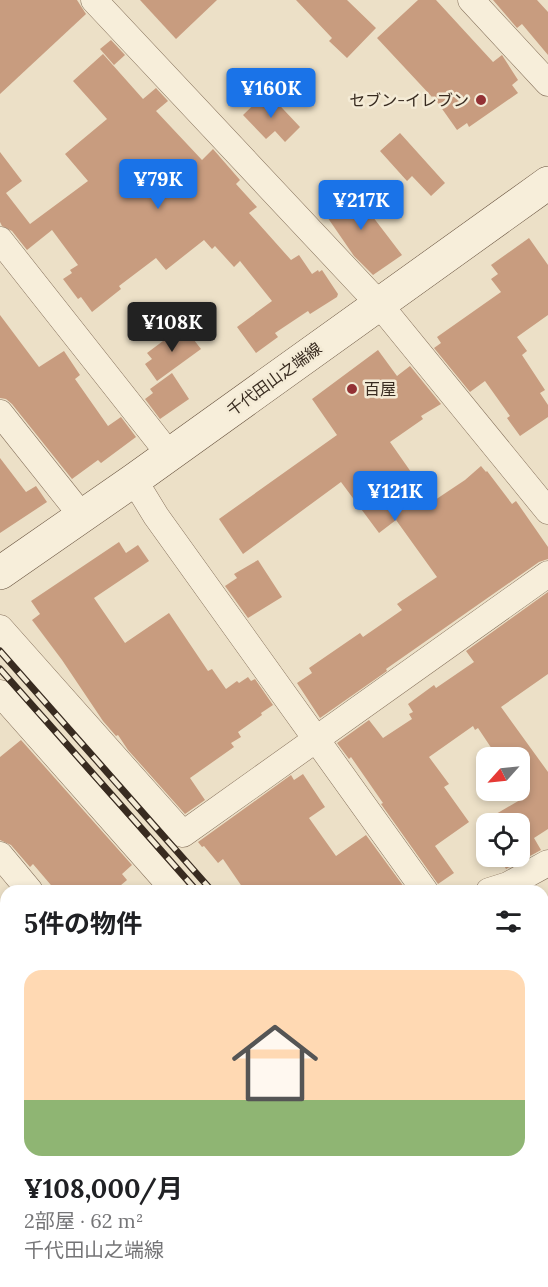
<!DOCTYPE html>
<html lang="ja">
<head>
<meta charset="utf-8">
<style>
  body { margin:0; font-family:Lora,"Noto Sans JP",serif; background:#f6f6f6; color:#202124; height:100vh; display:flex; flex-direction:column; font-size:22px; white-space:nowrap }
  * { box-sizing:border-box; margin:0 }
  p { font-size:20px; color:#757577 }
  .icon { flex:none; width:33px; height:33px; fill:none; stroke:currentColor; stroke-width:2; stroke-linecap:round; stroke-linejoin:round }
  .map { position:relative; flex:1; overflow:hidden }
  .sheet { position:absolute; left:0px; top:885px; width:549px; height:402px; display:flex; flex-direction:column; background:#fff; border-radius:18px 18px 0 0; box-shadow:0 3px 9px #0003 }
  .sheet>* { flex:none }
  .needle { width:39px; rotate:243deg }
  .buttons { position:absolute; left:476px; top:747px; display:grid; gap:12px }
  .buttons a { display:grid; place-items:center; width:54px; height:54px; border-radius:12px; background:#fff; box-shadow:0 3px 9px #0003; font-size:30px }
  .price { position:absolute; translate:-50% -51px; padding:0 14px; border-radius:6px; background:#1a73e8; color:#fff; font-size:20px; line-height:39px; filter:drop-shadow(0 2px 3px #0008) }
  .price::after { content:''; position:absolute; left:50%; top:36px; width:18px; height:14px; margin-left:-9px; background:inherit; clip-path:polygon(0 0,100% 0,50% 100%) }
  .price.active { background:#222; color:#fff }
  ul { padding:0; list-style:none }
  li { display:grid; align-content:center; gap:12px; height:318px; padding:0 24px }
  li span { display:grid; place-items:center; height:186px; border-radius:18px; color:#555 }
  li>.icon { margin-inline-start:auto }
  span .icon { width:108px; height:108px; fill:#fffc; stroke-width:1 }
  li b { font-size:26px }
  h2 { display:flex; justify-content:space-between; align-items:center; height:72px; padding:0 24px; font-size:26px }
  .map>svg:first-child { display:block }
  .building { fill:#c89c7f }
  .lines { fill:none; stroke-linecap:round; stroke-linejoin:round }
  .street-casing { stroke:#87725d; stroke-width:27 }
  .secondary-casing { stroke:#695440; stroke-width:34 }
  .primary-casing { stroke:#554131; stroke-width:34 }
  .street { stroke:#f7eeda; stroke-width:26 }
  .secondary { stroke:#f7eeda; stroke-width:33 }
  .primary { stroke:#edd3a2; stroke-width:33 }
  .rail-casing { stroke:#382b20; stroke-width:7 }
  .rail { stroke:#f4ebd6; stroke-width:4.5; stroke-dasharray:14; stroke-linecap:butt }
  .poi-dot { fill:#933134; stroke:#f4ebd6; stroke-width:2 }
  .labels { text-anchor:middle; stroke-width:5; stroke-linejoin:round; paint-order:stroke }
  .poi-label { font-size:16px; fill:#382b20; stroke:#f4ebd6; text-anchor:end }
  .street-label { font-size:16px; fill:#382b20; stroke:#f4ebd6 }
</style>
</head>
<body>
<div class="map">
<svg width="548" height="1287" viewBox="0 0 548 1287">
  <rect width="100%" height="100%" fill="#ece0c7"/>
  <g class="building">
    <polygon points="0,0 77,0 86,14 0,94"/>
    <polygon points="140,0 217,0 176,39"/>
    <polygon points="296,0 347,0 376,28 347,58 329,41 332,38"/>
    <polygon points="418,0 436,0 493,62 502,55 518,80 512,85 518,93 469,127 467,123 457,130 433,96 432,97 377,38"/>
    <polygon points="493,0 537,0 548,12 548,55 522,24 517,28"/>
    <polygon points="111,40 125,55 114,65 100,49"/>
    <polygon points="103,54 143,99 156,88 168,101 156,111 202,160 213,149 240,180 236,184 257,207 249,213 291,260 299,255 312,274 318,270 319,272 322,270 338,294 337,297 310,314 308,311 275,333 278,337 256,353 237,327 272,301 240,261 234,267 215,246 212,249 204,240 166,270 156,258 119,286 121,289 92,312 81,297 78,299 63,279 72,273 70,270 78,265 52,230 27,250 12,231 2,226 0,222 0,152 22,181 6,193 30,224 88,181 65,154 107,119 73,81"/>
    <polygon points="267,92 300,127 285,142 275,131 266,139 243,115"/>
    <polygon points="400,133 445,183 431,196 412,176 407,181 380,151"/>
    <polygon points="351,184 363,198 360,200 402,255 373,275 354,256 321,208"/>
    <polygon points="529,238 548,265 548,315 517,337 527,351 522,355 545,390 540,393 548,405 548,417 520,436 507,418 510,416 485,381 470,392 434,348 441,343 437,337 501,292 491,279 498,274 491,265"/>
    <polygon points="0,315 39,367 64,351 80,375 75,379 108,426 121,417 136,437 101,463 98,460 72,479 12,404 6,399 0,398"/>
    <polygon points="183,326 201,349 157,381 145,364 152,359 147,353"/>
    <polygon points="378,350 397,376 410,366 441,404 421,416 423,419 390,442 432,502 465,480 481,466 486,472 487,471 512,504 516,501 548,547 548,559 539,562 386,669 387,671 320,718 297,683 312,673 309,668 360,633 363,637 402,610 397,604 437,577 396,520 379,533 341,482 243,554 219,519 337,435 312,399"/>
    <polygon points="172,373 189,399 160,419 145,399 153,393 150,389"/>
    <polygon points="0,458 26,492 36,486 47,502 0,533"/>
    <polygon points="119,542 126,553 138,545 149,561 94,598 125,643 169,613 208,671 212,669 226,689 237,681 239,683 248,677 251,681 255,679 273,705 261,713 262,715 238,732 241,737 231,743 234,747 190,778 205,800 185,814 128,750 118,735 116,736 103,721 62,660 32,620 40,614 31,601"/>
    <polygon points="258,560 282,597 248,618 225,586 237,578 234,574"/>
    <polygon points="548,592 548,674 501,707 548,772 548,829 534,838 541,850 506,869 499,856 519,856 519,824 486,824 486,835 479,824 520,800 519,758 498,758 478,728 475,730 473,726 429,757 449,784 444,787 469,822 435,846 454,873 438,884 381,804 383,803 351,757 349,759 337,743 369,720 383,738 412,719 409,714 413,712 408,704 434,685 436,688 474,662 466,651"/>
    <polygon points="21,740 132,865 122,874 127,880 114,891 56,891 33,864 30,867 11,845 0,840 0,757"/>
    <polygon points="303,774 325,807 309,818 336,856 366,835 407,891 245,891 223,859 218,863 204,846 202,847 198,842 291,775 294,780"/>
  </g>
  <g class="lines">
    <g class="street-casing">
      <g id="street">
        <polyline points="94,0 379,304 548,511"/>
        <polyline points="471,0 548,83"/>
        <polyline points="0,240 169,454"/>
        <polyline points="0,413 82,516"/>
        <polyline points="134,480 156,516 425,891"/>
        <polyline points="0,628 183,834 548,574"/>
        <polyline points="0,693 175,891"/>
        <polyline points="0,855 30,891"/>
        <polyline points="489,891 508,885 548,863"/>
        <polyline points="543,929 548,935"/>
        <polyline points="0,1129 6,1125"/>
        <polyline points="543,1238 548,1244"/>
        <polyline points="313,1281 318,1287"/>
        <polyline points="521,1281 526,1287"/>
        <polyline points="491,1287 498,1281"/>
      </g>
    </g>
    <g class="secondary-casing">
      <polyline id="secondary" points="0,573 134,480 548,183"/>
    </g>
    <g class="primary-casing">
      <g id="primary">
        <polyline points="0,1220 6,1227"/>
        <polyline points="55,1281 60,1287"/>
      </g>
    </g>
    <use href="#street" class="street"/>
    <use href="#secondary" class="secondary"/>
    <use href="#primary" class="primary"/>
    <g class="rail-casing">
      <g id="rail">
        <polyline points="0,651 212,891"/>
        <polyline points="0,669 197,891"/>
        <polyline points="543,1265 548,1271"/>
        <polyline points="543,1280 548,1285"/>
      </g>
    </g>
    <use href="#rail" class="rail"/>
  </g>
  <g class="poi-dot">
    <circle cx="481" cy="100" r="6"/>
    <circle cx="352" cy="389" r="6"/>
  </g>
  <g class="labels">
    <g class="poi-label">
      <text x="469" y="106">セブン-イレブン</text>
      <text x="364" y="395" text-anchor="start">百屋</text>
    </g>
    <g class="street-label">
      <text transform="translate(274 379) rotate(-36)" y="6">千代田山之端線</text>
    </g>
  </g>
</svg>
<div class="buttons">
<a><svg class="needle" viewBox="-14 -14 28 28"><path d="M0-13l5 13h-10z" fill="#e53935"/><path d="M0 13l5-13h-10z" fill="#757577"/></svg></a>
<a><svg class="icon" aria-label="locate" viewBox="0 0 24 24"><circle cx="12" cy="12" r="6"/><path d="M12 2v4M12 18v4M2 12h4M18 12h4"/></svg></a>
</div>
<b class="price" style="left:271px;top:119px">¥160K</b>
<b class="price" style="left:158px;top:210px">¥79K</b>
<b class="price" style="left:361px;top:231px">¥217K</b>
<b class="price active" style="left:172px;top:353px">¥108K</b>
<b class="price" style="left:395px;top:522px">¥121K</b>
<section class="sheet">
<h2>5件の物件<svg class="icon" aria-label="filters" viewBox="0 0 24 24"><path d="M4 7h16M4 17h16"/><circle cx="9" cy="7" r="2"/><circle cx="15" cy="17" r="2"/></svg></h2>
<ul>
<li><span style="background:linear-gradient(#ffd9b3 70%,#8fb573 0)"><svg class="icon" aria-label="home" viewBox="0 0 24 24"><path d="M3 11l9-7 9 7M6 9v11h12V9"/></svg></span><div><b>¥108,000/月</b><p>2部屋 · 62 m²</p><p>千代田山之端線</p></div></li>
</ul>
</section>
</div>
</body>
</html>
